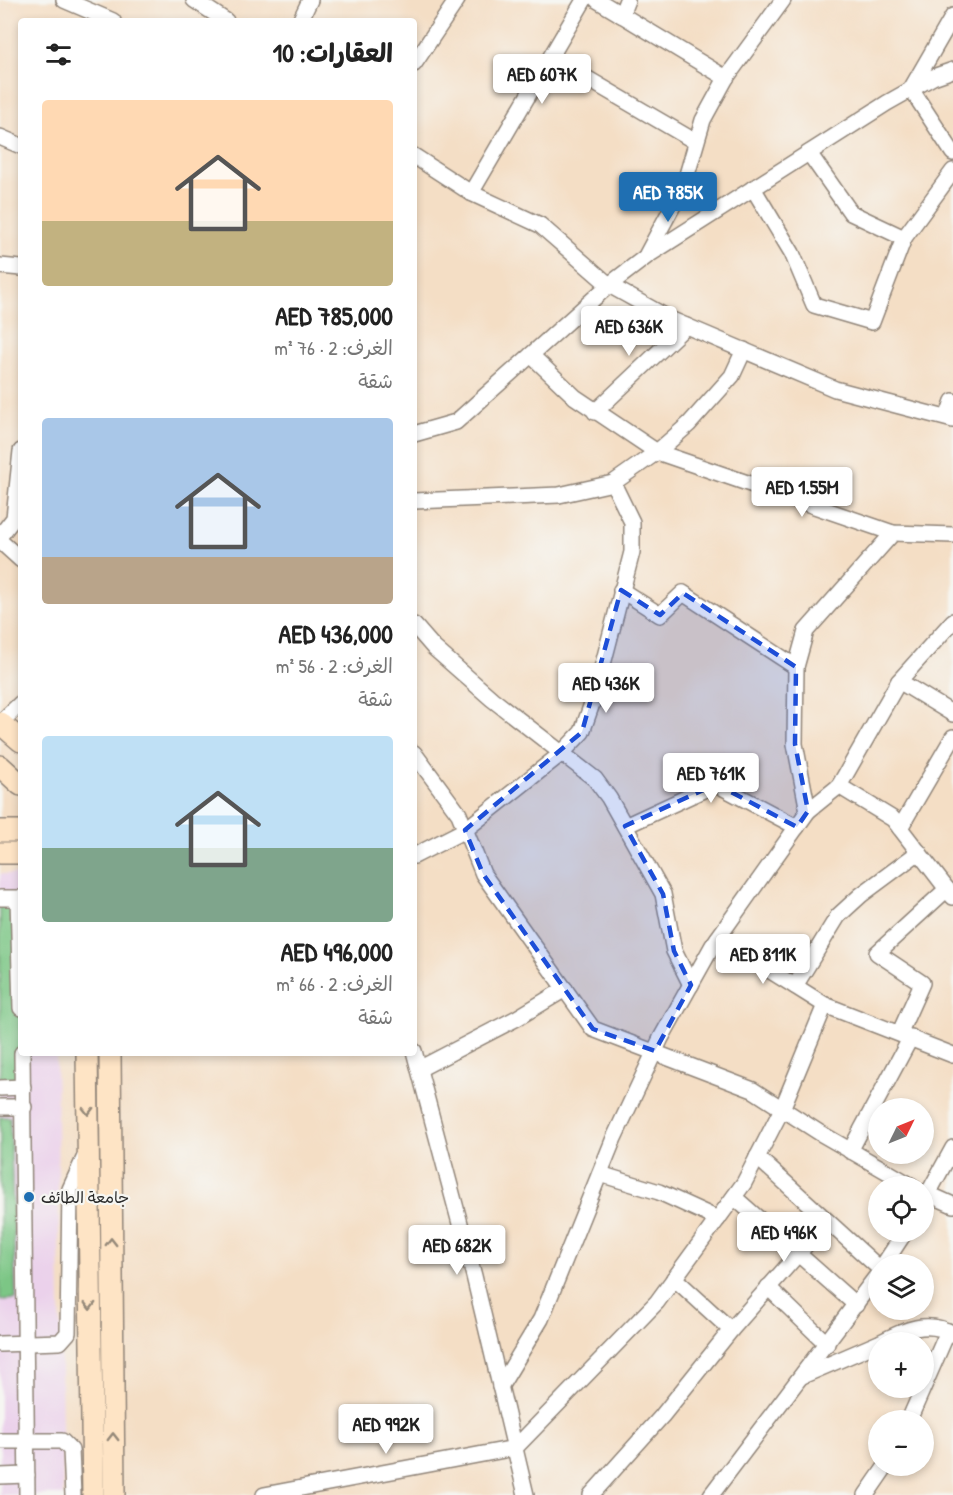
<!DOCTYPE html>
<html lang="ar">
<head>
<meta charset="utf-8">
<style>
  body { margin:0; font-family:"Patrick Hand","Playpen Sans Arabic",sans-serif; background:#f2f2f2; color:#222; direction:rtl; height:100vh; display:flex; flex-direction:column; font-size:22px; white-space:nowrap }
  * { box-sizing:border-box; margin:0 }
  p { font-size:20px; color:#767676 }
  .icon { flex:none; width:33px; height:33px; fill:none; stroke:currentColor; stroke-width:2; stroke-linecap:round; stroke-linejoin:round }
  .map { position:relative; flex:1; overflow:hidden; direction:ltr }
  .sheet { position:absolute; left:18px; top:18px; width:399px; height:1038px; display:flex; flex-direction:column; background:#fff; border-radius:6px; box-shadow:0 3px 9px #0003; direction:rtl }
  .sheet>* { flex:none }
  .needle { width:39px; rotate:47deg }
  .tools { position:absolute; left:868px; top:1098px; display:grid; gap:12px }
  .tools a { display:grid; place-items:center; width:66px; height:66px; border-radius:50%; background:#fff; box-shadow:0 3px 9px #0003; font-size:30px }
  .price { position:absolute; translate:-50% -51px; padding:0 14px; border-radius:6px; background:#fff; color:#222; font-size:20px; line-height:39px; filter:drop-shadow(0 2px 3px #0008) }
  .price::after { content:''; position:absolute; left:50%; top:36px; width:18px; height:14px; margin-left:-9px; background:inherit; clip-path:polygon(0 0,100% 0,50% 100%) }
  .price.on { background:#1f6fb2; color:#fff }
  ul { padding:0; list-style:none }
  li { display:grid; align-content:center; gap:12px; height:318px; padding:0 24px }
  li span { display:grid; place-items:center; height:186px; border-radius:6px; color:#555 }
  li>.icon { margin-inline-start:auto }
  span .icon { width:108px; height:108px; fill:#fffc; stroke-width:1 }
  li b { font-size:26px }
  h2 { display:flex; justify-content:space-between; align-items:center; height:72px; padding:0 24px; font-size:26px }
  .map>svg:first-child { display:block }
  .built { fill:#ebd1eb }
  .green { fill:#7bc685; stroke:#537858; stroke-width:1.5 }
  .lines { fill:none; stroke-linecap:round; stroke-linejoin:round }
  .street-casing { stroke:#908478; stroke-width:18 }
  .secondary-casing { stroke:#908478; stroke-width:24 }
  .street { stroke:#fff; stroke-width:15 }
  .secondary { stroke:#fee4c5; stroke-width:21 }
  .oneway { stroke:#948878 }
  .marked { fill:#1d4ed8; fill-opacity:0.2; stroke:#1d4ed8; stroke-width:4.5; stroke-dasharray:12 8; stroke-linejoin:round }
  .poi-dot { fill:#1f6fb2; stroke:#f6f6f2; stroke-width:2 }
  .labels { text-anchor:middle; stroke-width:4.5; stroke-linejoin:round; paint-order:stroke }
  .poi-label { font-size:16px; fill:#2b2b2b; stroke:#f6f6f2; text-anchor:start }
</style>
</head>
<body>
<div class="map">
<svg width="953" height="1495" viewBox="0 0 953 1495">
  <rect width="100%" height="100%" fill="#f6f6f2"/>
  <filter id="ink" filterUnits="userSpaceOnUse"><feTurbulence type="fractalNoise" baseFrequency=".0167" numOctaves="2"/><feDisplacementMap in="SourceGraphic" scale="12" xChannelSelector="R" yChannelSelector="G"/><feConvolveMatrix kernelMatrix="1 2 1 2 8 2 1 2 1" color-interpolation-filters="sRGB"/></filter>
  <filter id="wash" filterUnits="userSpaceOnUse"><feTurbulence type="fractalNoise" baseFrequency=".008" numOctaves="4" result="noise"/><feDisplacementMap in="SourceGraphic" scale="24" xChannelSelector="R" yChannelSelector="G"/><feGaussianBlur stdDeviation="1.35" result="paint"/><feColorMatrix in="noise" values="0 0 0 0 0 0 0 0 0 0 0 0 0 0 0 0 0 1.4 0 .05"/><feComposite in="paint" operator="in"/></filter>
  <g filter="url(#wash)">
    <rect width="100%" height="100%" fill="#f4dec5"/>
    <polygon class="built" points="0,874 21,874 21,1053 56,1053 63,1495 0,1495"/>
    <g class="green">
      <polygon points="0,898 18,898 23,1087 0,1088"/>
      <polygon points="0,1117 10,1117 16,1299 0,1300"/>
    </g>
  </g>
  <g filter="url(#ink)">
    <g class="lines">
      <g class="street-casing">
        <g id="street">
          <polyline points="64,0 113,21"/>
          <polyline points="194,0 226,21"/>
          <polyline points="597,0 726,78 703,120 684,185 647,254"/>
          <polyline points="621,15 627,0"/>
          <polyline points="953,16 911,89 953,153"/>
          <polyline points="300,21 310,0"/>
          <polyline points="552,58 696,142"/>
          <polyline points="414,64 457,0"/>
          <polyline points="726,78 783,0"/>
          <polyline points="0,137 21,146"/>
          <polyline points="809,153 851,213 904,238 953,171"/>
          <polyline points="414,156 471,193 540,225 609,285 672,320 835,389 953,420"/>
          <polyline points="753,188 792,253 814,305 872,322 904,238"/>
          <polyline points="471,193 584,0"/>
          <polyline points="0,266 21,268"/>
          <polyline points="531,355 575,397 657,452 893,533 953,535"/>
          <polyline points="595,412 686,326"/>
          <polyline points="947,418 953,401"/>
          <polyline points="414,434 456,422 609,285 647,256 887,103 933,77 953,70"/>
          <polyline points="414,501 559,495 613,483 657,452 689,424 732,376 744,350"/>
          <polyline points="0,536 14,518 21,451"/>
          <polyline points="0,541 21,560"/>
          <polyline points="621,590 660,615 683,593 796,667"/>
          <polyline points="953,621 899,681 839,786 893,819 953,897"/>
          <polyline points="414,625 434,648 492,699 595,779 609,798 663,894 674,951 691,985"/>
          <polyline points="899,681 953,714"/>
          <polyline points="0,723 21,703"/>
          <polyline points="414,753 459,814 483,874 593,1029 753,1090 820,1133 912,1186"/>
          <polyline points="808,811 839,786"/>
          <polyline points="625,826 716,784 797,827"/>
          <polyline points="900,828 953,737"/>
          <polyline points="414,856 465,830 562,753 582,732 595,695 632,552 632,522 613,483"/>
          <polyline points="0,898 18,898 21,1008"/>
          <polyline points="718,938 825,1005"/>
          <polyline points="795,986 838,916 861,895 919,852"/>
          <polyline points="900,1032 922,983 877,953 947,889"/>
          <polyline points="414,1051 474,1276 526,1495"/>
          <polyline points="22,1053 27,1495"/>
          <polyline points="419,1069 517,1018 565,989"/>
          <polyline points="0,1088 23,1087"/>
          <polyline points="0,1107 24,1107"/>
          <polyline points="850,1151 911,1037"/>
          <polyline points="757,1157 879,1268"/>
          <polyline points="600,1174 659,1192 718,1219"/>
          <polyline points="924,1192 953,1205"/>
          <polyline points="734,1197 856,1305"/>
          <polyline points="924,1201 953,1148"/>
          <polyline points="884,1264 905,1232"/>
          <polyline points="768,1287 827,1344"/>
          <polyline points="731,1330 827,1221"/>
          <path d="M881 1342C904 1330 928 1319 953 1334"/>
          <polyline points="0,1344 60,1342 68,1333 70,1189 86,1154"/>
          <polyline points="802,1376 879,1343"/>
          <polyline points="500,1387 541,1319 614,1138 661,1038 713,945 808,811 795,744 796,667 806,631 893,533"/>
          <polyline points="909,1420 948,1331"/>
          <polyline points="0,1441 62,1441 71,1450 73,1495"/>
          <polyline points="0,1476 27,1475"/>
          <polyline points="264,1495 515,1448 657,1302 744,1183 782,1109 825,1005 953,1055"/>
          <polyline points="591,1495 662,1416 731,1330 674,1278"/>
          <polyline points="711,1495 879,1273"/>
          <polyline points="866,1495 886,1466"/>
        </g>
      </g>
      <g class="secondary-casing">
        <g id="secondary">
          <polyline points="0,723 21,741"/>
          <polyline points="0,766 21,785"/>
          <polyline points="0,831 21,831"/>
          <polyline points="0,853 21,853"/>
          <polyline points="87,1053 93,1495"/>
          <polyline points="110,1053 114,1495"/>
        </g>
      </g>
      <use href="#street" class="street"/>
      <use href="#secondary" class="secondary"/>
    </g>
    <defs><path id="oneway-chevron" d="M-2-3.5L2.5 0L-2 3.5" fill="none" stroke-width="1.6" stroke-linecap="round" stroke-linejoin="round" transform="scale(1.5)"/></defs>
    <g class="oneway">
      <use href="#oneway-chevron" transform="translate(88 1111) rotate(89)"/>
      <use href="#oneway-chevron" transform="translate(111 1242) rotate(-90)"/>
      <use href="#oneway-chevron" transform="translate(90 1306) rotate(89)"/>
      <use href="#oneway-chevron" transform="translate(113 1437) rotate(-90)"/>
    </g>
  </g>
  <path class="marked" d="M621 590 660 615 683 593 796 667 795 744 808 811 797 827 716 784 625 826 663 894 674 951 691 985 655 1051 593 1029 483 874 465 830 582 732Z"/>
  <circle class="poi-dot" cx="29" cy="1197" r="6"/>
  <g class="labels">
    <g class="poi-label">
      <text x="41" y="1203">جامعة الطائف</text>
    </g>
  </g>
</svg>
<div class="tools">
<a><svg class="needle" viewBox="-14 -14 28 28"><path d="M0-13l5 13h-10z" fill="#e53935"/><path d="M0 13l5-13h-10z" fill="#767676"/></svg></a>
<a><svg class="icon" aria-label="locate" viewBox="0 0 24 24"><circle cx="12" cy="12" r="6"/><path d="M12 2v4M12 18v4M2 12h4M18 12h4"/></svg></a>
<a><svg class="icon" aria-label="layers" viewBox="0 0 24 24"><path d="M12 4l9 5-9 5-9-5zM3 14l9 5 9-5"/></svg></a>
<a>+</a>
<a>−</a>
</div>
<b class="price" style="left:542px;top:105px">AED 607K</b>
<b class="price on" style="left:668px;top:223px">AED 785K</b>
<b class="price" style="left:629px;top:357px">AED 636K</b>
<b class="price" style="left:802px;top:518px">AED 1.55M</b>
<b class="price" style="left:606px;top:714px">AED 436K</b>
<b class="price" style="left:711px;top:804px">AED 761K</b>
<b class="price" style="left:763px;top:985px">AED 811K</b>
<b class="price" style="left:784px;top:1263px">AED 496K</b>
<b class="price" style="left:457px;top:1276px">AED 682K</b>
<b class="price" style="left:386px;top:1455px">AED 992K</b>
<section class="sheet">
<h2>العقارات: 10<svg class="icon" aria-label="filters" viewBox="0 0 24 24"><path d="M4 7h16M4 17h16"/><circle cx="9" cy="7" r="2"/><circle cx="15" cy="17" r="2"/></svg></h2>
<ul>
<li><span style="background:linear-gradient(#ffd9b3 65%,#c2b280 0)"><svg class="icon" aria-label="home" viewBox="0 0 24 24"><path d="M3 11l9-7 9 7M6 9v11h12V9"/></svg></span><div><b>AED 785,000</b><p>الغرف: 2 · 76 m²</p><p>شقة</p></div></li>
<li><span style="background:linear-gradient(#a9c7e8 75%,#b9a48a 0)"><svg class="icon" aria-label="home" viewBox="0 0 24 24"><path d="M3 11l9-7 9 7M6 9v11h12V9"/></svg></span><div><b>AED 436,000</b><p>الغرف: 2 · 56 m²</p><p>شقة</p></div></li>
<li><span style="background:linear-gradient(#bfe0f5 60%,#7fa58c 0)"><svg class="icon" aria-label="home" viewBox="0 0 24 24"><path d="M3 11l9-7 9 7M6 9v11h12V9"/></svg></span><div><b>AED 496,000</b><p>الغرف: 2 · 66 m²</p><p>شقة</p></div></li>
</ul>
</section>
</div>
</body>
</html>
